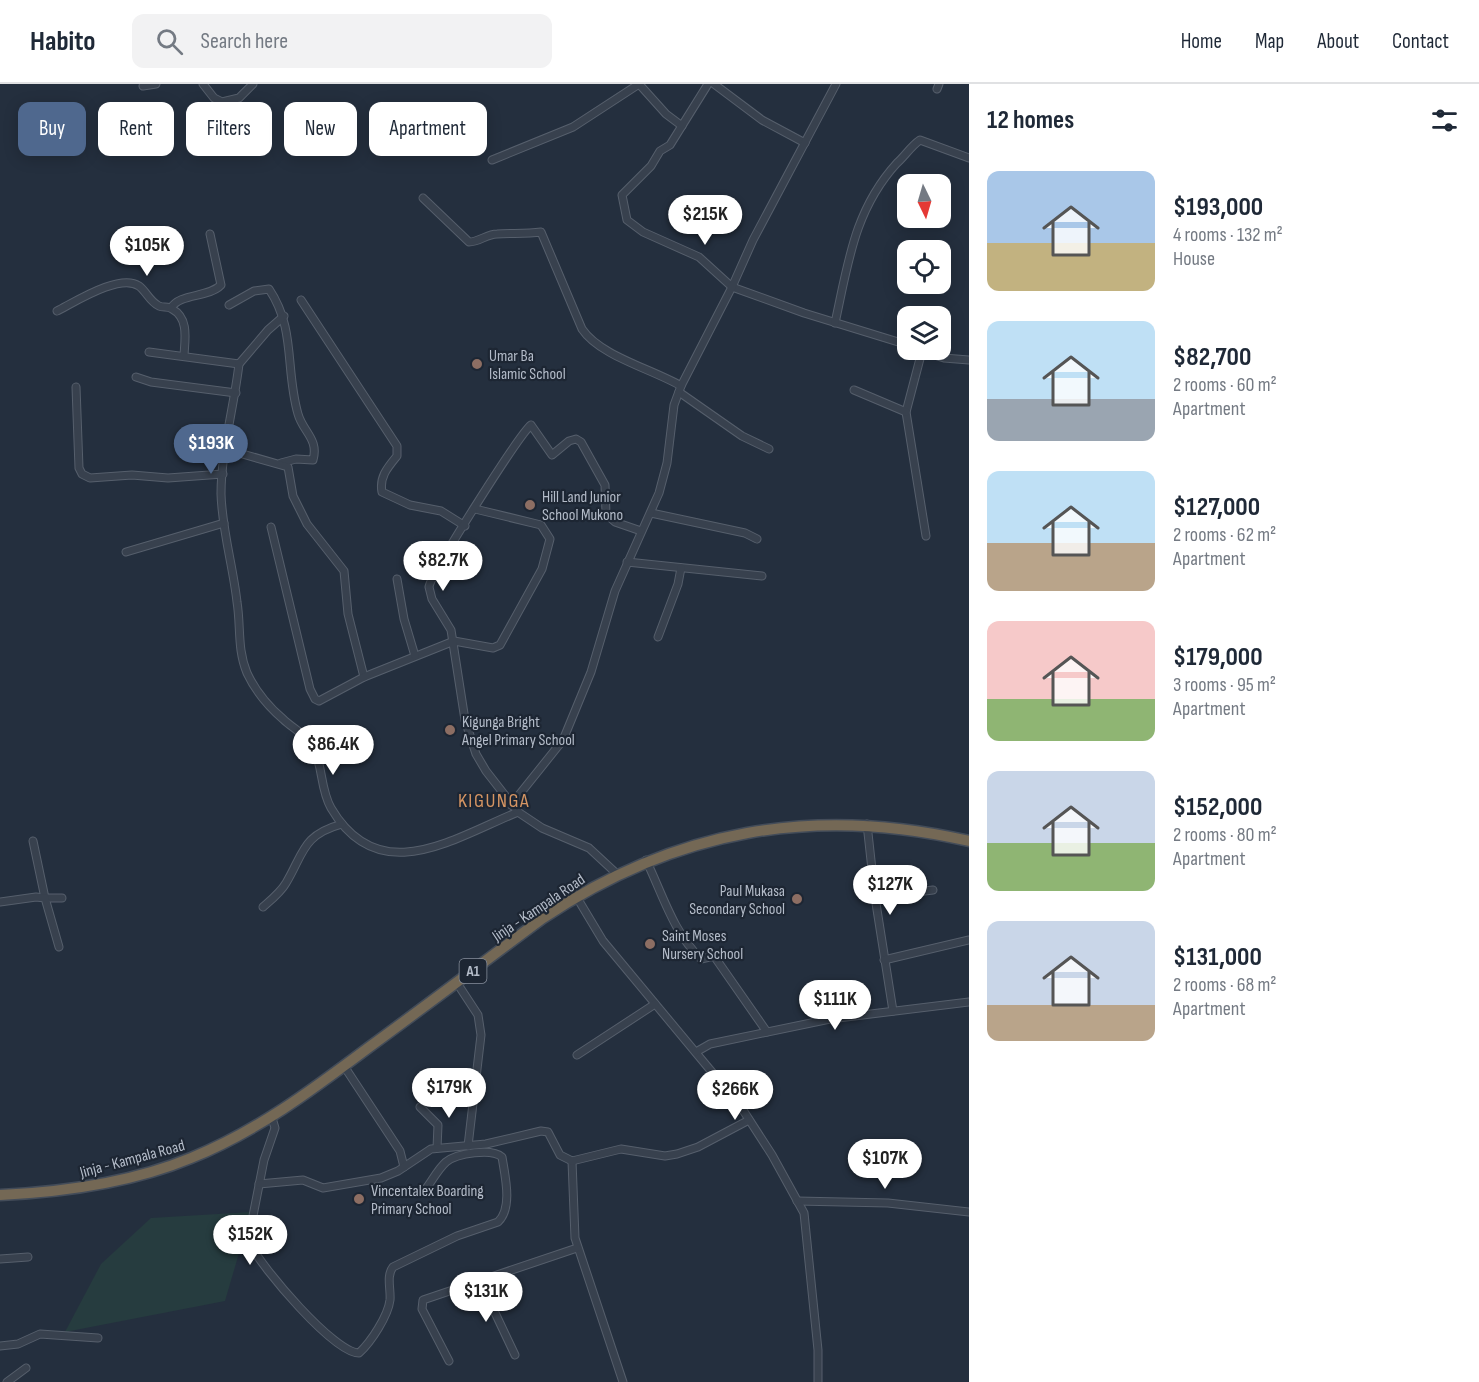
<!DOCTYPE html>
<html lang="en">
<head>
<meta charset="utf-8">
<style>
  body { margin:0; font-family:"Sofia Sans Condensed",sans-serif; background:#f2f2f3; color:#1f2937; height:100vh; display:flex; flex-direction:column; font-size:22px; white-space:nowrap }
  * { box-sizing:border-box; margin:0 }
  p { font-size:20px; color:#747a83 }
  .icon { flex:none; width:33px; height:33px; fill:none; stroke:currentColor; stroke-width:2; stroke-linecap:round; stroke-linejoin:round }
  .map { position:relative; flex:1; overflow:hidden }
  .panel { display:flex; flex-direction:column; background:#fff; width:510px }
  .panel>* { flex:none }
  .banner { position:absolute; left:18px; top:18px; width:570px; height:54px; display:flex; gap:12px }
  .needle { width:39px; rotate:175deg }
  .controls { position:absolute; left:897px; top:90px; display:grid; gap:12px }
  .controls a { display:grid; place-items:center; width:54px; height:54px; border-radius:12px; background:#fff; box-shadow:0 3px 15px #0003; font-size:30px }
  .price { position:absolute; translate:-50% -51px; padding:0 14px; border-radius:21px; background:#fff; color:#222; font-size:20px; line-height:39px; filter:drop-shadow(0 2px 3px #0008) }
  .price::after { content:''; position:absolute; left:50%; top:36px; width:18px; height:14px; margin-left:-9px; background:inherit; clip-path:polygon(0 0,100% 0,50% 100%) }
  .price.on { background:#4f688e; color:#fff }
  ul { padding:0; list-style:none }
  li { display:flex; align-items:center; gap:18px; height:150px; padding:0 18px }
  li span { display:grid; place-items:center; flex:none; width:168px; height:120px; border-radius:12px; color:#555 }
  li>.icon { margin-inline-start:auto }
  span .icon { width:72px; height:72px; fill:#fffc; stroke-width:1 }
  li b { font-size:26px }
  h2 { display:flex; justify-content:space-between; align-items:center; height:72px; padding:0 18px; font-size:26px }
  .chip { padding:0 21px; border-radius:12px; background:#fff; box-shadow:0 3px 15px #0003; font-size:21px; line-height:54px }
  .chip.on { background:#4f688e; color:#fff }
  header { display:flex; align-items:center; gap:36px; box-sizing:border-box; height:84px; padding:0 30px; background:#fff; border-bottom:2px solid #e0e1e3 }
  header strong { font-size:28px }
  nav { display:flex; gap:33px; margin-inline-start:auto; font-size:21px }
  .search { width:420px; height:54px; background:#f2f2f3; display:flex; align-items:center; gap:15px; box-sizing:border-box; padding:0 21px; border-radius:12px; color:#747a83; font-size:22px }
  main { display:flex; flex:1; min-height:0 }
  .map>svg:first-child { display:block }
  .park { fill:#263c3f }
  .lines { fill:none; stroke-linecap:round; stroke-linejoin:round }
  .minor-casing { stroke:#565f6c; stroke-width:9 }
  .highway-casing { stroke:#434c59; stroke-width:13 }
  .minor { stroke:#38414e; stroke-width:7 }
  .highway { stroke:#746855; stroke-width:10 }
  .education-dot { fill:#8d6e63; stroke:#1d2633; stroke-width:2 }
  .labels { text-anchor:middle; stroke-width:4.5; stroke-linejoin:round; paint-order:stroke }
  .shield { fill:#1d2633; stroke:#878f9c; stroke-width:1.5 }
  .shield-label { font-size:15px; font-weight:bold; fill:#b4bcc9 }
  .poi-label { font-size:16px; fill:#b4bcc9; stroke:#1d2633; text-anchor:start }
  .street-label { font-size:16px; fill:#b4bcc9; stroke:#1d2633 }
  .quarter-label { font-size:20px; letter-spacing:1.5px; fill:#d59563; stroke:#1d2633 }
</style>
</head>
<body>
<header>
<strong>Habito</strong>
<div class="search"><svg class="icon" aria-label="search" viewBox="0 0 24 24"><circle cx="10" cy="10" r="6"/><path d="M15 15l6 6"/></svg>Search here</div>
<nav><a>Home</a><a>Map</a><a>About</a><a>Contact</a></nav>
</header>
<main>
<div class="map">
<svg width="969" height="1298" viewBox="0 0 969 1298">
  <rect width="100%" height="100%" fill="#242f3e"/>
  <polygon class="park" points="251,1128 225,1217 65,1248 101,1180 151,1134"/>
  <g class="lines">
    <g class="minor-casing">
      <g id="minor">
        <polyline points="203,0 214,14 222,18 239,14 253,0"/>
        <polyline points="639,0 666,30 682,42"/>
        <polyline points="708,0 670,61 660,67 651,82 622,111 627,136 643,148 699,173 732,203 804,229 908,261"/>
        <polyline points="714,0 762,36 805,59"/>
        <polyline points="143,2 156,0"/>
        <polyline points="937,5 939,0"/>
        <polyline points="492,76 573,43 639,0"/>
        <path d="M423 114 469 158C479 158 487 150 497 150 512 149 526 150 541 148L582 245C600 272 652 285 681 302"/>
        <path d="M301 216 397 362V372C388 383 379 393 382 408L410 421 441 427 465 442"/>
        <path d="M229 221 254 207 269 205C296 245 285 285 298 330 303 348 319 355 313 376L296 375 281 379"/>
        <path d="M171 224C180 209 208 214 221 201L210 150"/>
        <path d="M57 227C75 218 120 189 139 202 146 207 150 218 159 222 163 224 168 222 172 225 189 234 185 255 184 271"/>
        <path d="M835 239C848 180 854 126 897 79 905 72 911 62 920 56L969 74"/>
        <polyline points="919,266 944,274 969,276"/>
        <polyline points="922,267 906,328 926,452"/>
        <polyline points="149,268 239,280 268,246 284,232"/>
        <path d="M239 280C234 323 221 368 221 410 222 446 233 482 237 518 241 542 237 565 247 589 255 606 269 623 283 635 292 644 307 651 313 663 323 681 320 705 331 724 379 806 454 754 518 728"/>
        <polyline points="136,293 151,298 236,309"/>
        <polyline points="76,303 79,384 82,390 90,394 132,391 168,394 223,390"/>
        <polyline points="854,306 906,328"/>
        <polyline points="679,308 742,352 769,365"/>
        <polyline points="225,365 288,383 293,412 307,440 344,487 348,530 364,593"/>
        <polyline points="651,429 745,449 757,455"/>
        <polyline points="271,443 310,605 315,615 319,617 364,593 454,557 493,564 500,561 542,485 550,455 541,441 475,425"/>
        <polyline points="126,468 224,439"/>
        <polyline points="627,478 762,492"/>
        <polyline points="397,495 404,535 415,572"/>
        <polyline points="658,553 678,500 681,484"/>
        <polyline points="511,721 563,656 591,588 615,507 659,409 667,379 674,321 681,302 732,203 753,156 836,0"/>
        <polyline points="867,740 875,813 893,927"/>
        <polyline points="33,757 45,814 62,814"/>
        <path d="M646 776C663 811 673 848 701 875L714 872 767 948"/>
        <path d="M617 790 589 764 542 744 518 728 486 687 476 670 465 636 451 546 432 515 429 503C431 489 519 351 531 341L552 371 569 357 576 355 581 358 605 401 606 430 615 438 641 447"/>
        <polyline points="576,812 603,857 741,1023 772,1071 804,1129 818,1266 818,1298"/>
        <polyline points="875,813 933,806"/>
        <polyline points="0,818 36,813 45,814 59,863"/>
        <path d="M263 823C271 816 281 808 286 799 304 769 302 751 342 740"/>
        <polyline points="884,876 969,856"/>
        <polyline points="457,899 478,931 481,951 468,1062"/>
        <polyline points="696,968 710,960 830,935 969,918"/>
        <polyline points="577,971 655,920"/>
        <polyline points="344,982 400,1067 404,1083"/>
        <polyline points="420,1023 438,1041 437,1064"/>
        <path d="M272 1034 275 1044 264 1076 249 1152 250 1160C262 1184 334 1269 359 1269 371 1258 388 1232 390 1216 391 1205 386 1192 393 1183L457 1152 498 1138C513 1124 505 1092 502 1073 492 1064 457 1069 446 1078 438 1085 432 1097 425 1106"/>
        <polyline points="572,1077 575,1154 623,1298"/>
        <polyline points="259,1100 303,1096 323,1104 381,1094 398,1087 431,1065 486,1060 541,1047 548,1048 560,1071 572,1077 621,1065 665,1072 677,1070 698,1063 749,1036"/>
        <polyline points="797,1117 888,1119 969,1128"/>
        <polyline points="0,1175 28,1173"/>
        <polyline points="480,1197 515,1271"/>
        <polyline points="0,1262 18,1260 40,1250 98,1254"/>
        <polyline points="449,1277 422,1225 423,1216 577,1164"/>
        <polyline points="7,1298 26,1284"/>
      </g>
    </g>
    <g class="highway-casing">
      <path id="highway" d="M0 1111C64 1108 131 1099 191 1074 256 1048 312 1006 368 964 427 921 485 877 543 834 675 746 814 721 969 757"/>
    </g>
    <use href="#minor" class="minor"/>
    <use href="#highway" class="highway"/>
  </g>
  <g class="education-dot">
    <circle cx="477" cy="280" r="6"/>
    <circle cx="530" cy="421" r="6"/>
    <circle cx="450" cy="646" r="6"/>
    <circle cx="797" cy="815" r="6"/>
    <circle cx="650" cy="860" r="6"/>
    <circle cx="359" cy="1115" r="6"/>
  </g>
  <g class="labels">
    <rect class="shield" x="459.5" y="875" width="27" height="24" rx="4.5"/>
    <g class="shield-label">
      <text x="473" y="892">A1</text>
    </g>
    <g class="poi-label">
      <text x="489" y="277">Umar Ba<tspan x="489" dy="18">Islamic School</tspan></text>
      <text x="542" y="418">Hill Land Junior<tspan x="542" dy="18">School Mukono</tspan></text>
      <text x="462" y="643">Kigunga Bright<tspan x="462" dy="18">Angel Primary School</tspan></text>
      <text x="785" y="812" text-anchor="end">Paul Mukasa<tspan x="785" dy="18">Secondary School</tspan></text>
      <text x="662" y="857">Saint Moses<tspan x="662" dy="18">Nursery School</tspan></text>
      <text x="371" y="1112">Vincentalex Boarding<tspan x="371" dy="18">Primary School</tspan></text>
    </g>
    <g class="street-label">
      <text transform="translate(538 823) rotate(-34)" y="6">Jinja - Kampala Road</text>
      <text transform="translate(132 1074) rotate(-15)" y="6">Jinja - Kampala Road</text>
    </g>
    <g class="quarter-label">
      <text x="494" y="723">KIGUNGA</text>
    </g>
  </g>
</svg>
<div class="controls">
<a><svg class="needle" viewBox="-14 -14 28 28"><path d="M0-13l5 13h-10z" fill="#e53935"/><path d="M0 13l5-13h-10z" fill="#747a83"/></svg></a>
<a><svg class="icon" aria-label="locate" viewBox="0 0 24 24"><circle cx="12" cy="12" r="6"/><path d="M12 2v4M12 18v4M2 12h4M18 12h4"/></svg></a>
<a><svg class="icon" aria-label="layers" viewBox="0 0 24 24"><path d="M12 4l9 5-9 5-9-5zM3 14l9 5 9-5"/></svg></a>
</div>
<b class="price" style="left:705px;top:162px">$215K</b>
<b class="price" style="left:147px;top:193px">$105K</b>
<b class="price on" style="left:211px;top:391px">$193K</b>
<b class="price" style="left:443px;top:508px">$82.7K</b>
<b class="price" style="left:333px;top:692px">$86.4K</b>
<b class="price" style="left:890px;top:832px">$127K</b>
<b class="price" style="left:835px;top:947px">$111K</b>
<b class="price" style="left:449px;top:1035px">$179K</b>
<b class="price" style="left:735px;top:1037px">$266K</b>
<b class="price" style="left:885px;top:1106px">$107K</b>
<b class="price" style="left:250px;top:1182px">$152K</b>
<b class="price" style="left:486px;top:1239px">$131K</b>
<div class="banner">
<a class="chip on">Buy</a>
<a class="chip">Rent</a>
<a class="chip">Filters</a>
<a class="chip">New</a>
<a class="chip">Apartment</a>
</div>
</div>
<section class="panel">
<h2>12 homes<svg class="icon" aria-label="filters" viewBox="0 0 24 24"><path d="M4 7h16M4 17h16"/><circle cx="9" cy="7" r="2"/><circle cx="15" cy="17" r="2"/></svg></h2>
<ul>
<li><span style="background:linear-gradient(#a9c7e8 60%,#c2b280 0)"><svg class="icon" aria-label="home" viewBox="0 0 24 24"><path d="M3 11l9-7 9 7M6 9v11h12V9"/></svg></span><div><b>$193,000</b><p>4 rooms · 132 m²</p><p>House</p></div></li>
<li><span style="background:linear-gradient(#bfe0f5 65%,#9aa5b1 0)"><svg class="icon" aria-label="home" viewBox="0 0 24 24"><path d="M3 11l9-7 9 7M6 9v11h12V9"/></svg></span><div><b>$82,700</b><p>2 rooms · 60 m²</p><p>Apartment</p></div></li>
<li><span style="background:linear-gradient(#bfe0f5 60%,#b9a48a 0)"><svg class="icon" aria-label="home" viewBox="0 0 24 24"><path d="M3 11l9-7 9 7M6 9v11h12V9"/></svg></span><div><b>$127,000</b><p>2 rooms · 62 m²</p><p>Apartment</p></div></li>
<li><span style="background:linear-gradient(#f6c9c9 65%,#8fb573 0)"><svg class="icon" aria-label="home" viewBox="0 0 24 24"><path d="M3 11l9-7 9 7M6 9v11h12V9"/></svg></span><div><b>$179,000</b><p>3 rooms · 95 m²</p><p>Apartment</p></div></li>
<li><span style="background:linear-gradient(#c9d6e8 60%,#8fb573 0)"><svg class="icon" aria-label="home" viewBox="0 0 24 24"><path d="M3 11l9-7 9 7M6 9v11h12V9"/></svg></span><div><b>$152,000</b><p>2 rooms · 80 m²</p><p>Apartment</p></div></li>
<li><span style="background:linear-gradient(#c9d6e8 70%,#b9a48a 0)"><svg class="icon" aria-label="home" viewBox="0 0 24 24"><path d="M3 11l9-7 9 7M6 9v11h12V9"/></svg></span><div><b>$131,000</b><p>2 rooms · 68 m²</p><p>Apartment</p></div></li>
</ul>
</section>
</main>
</body>
</html>
